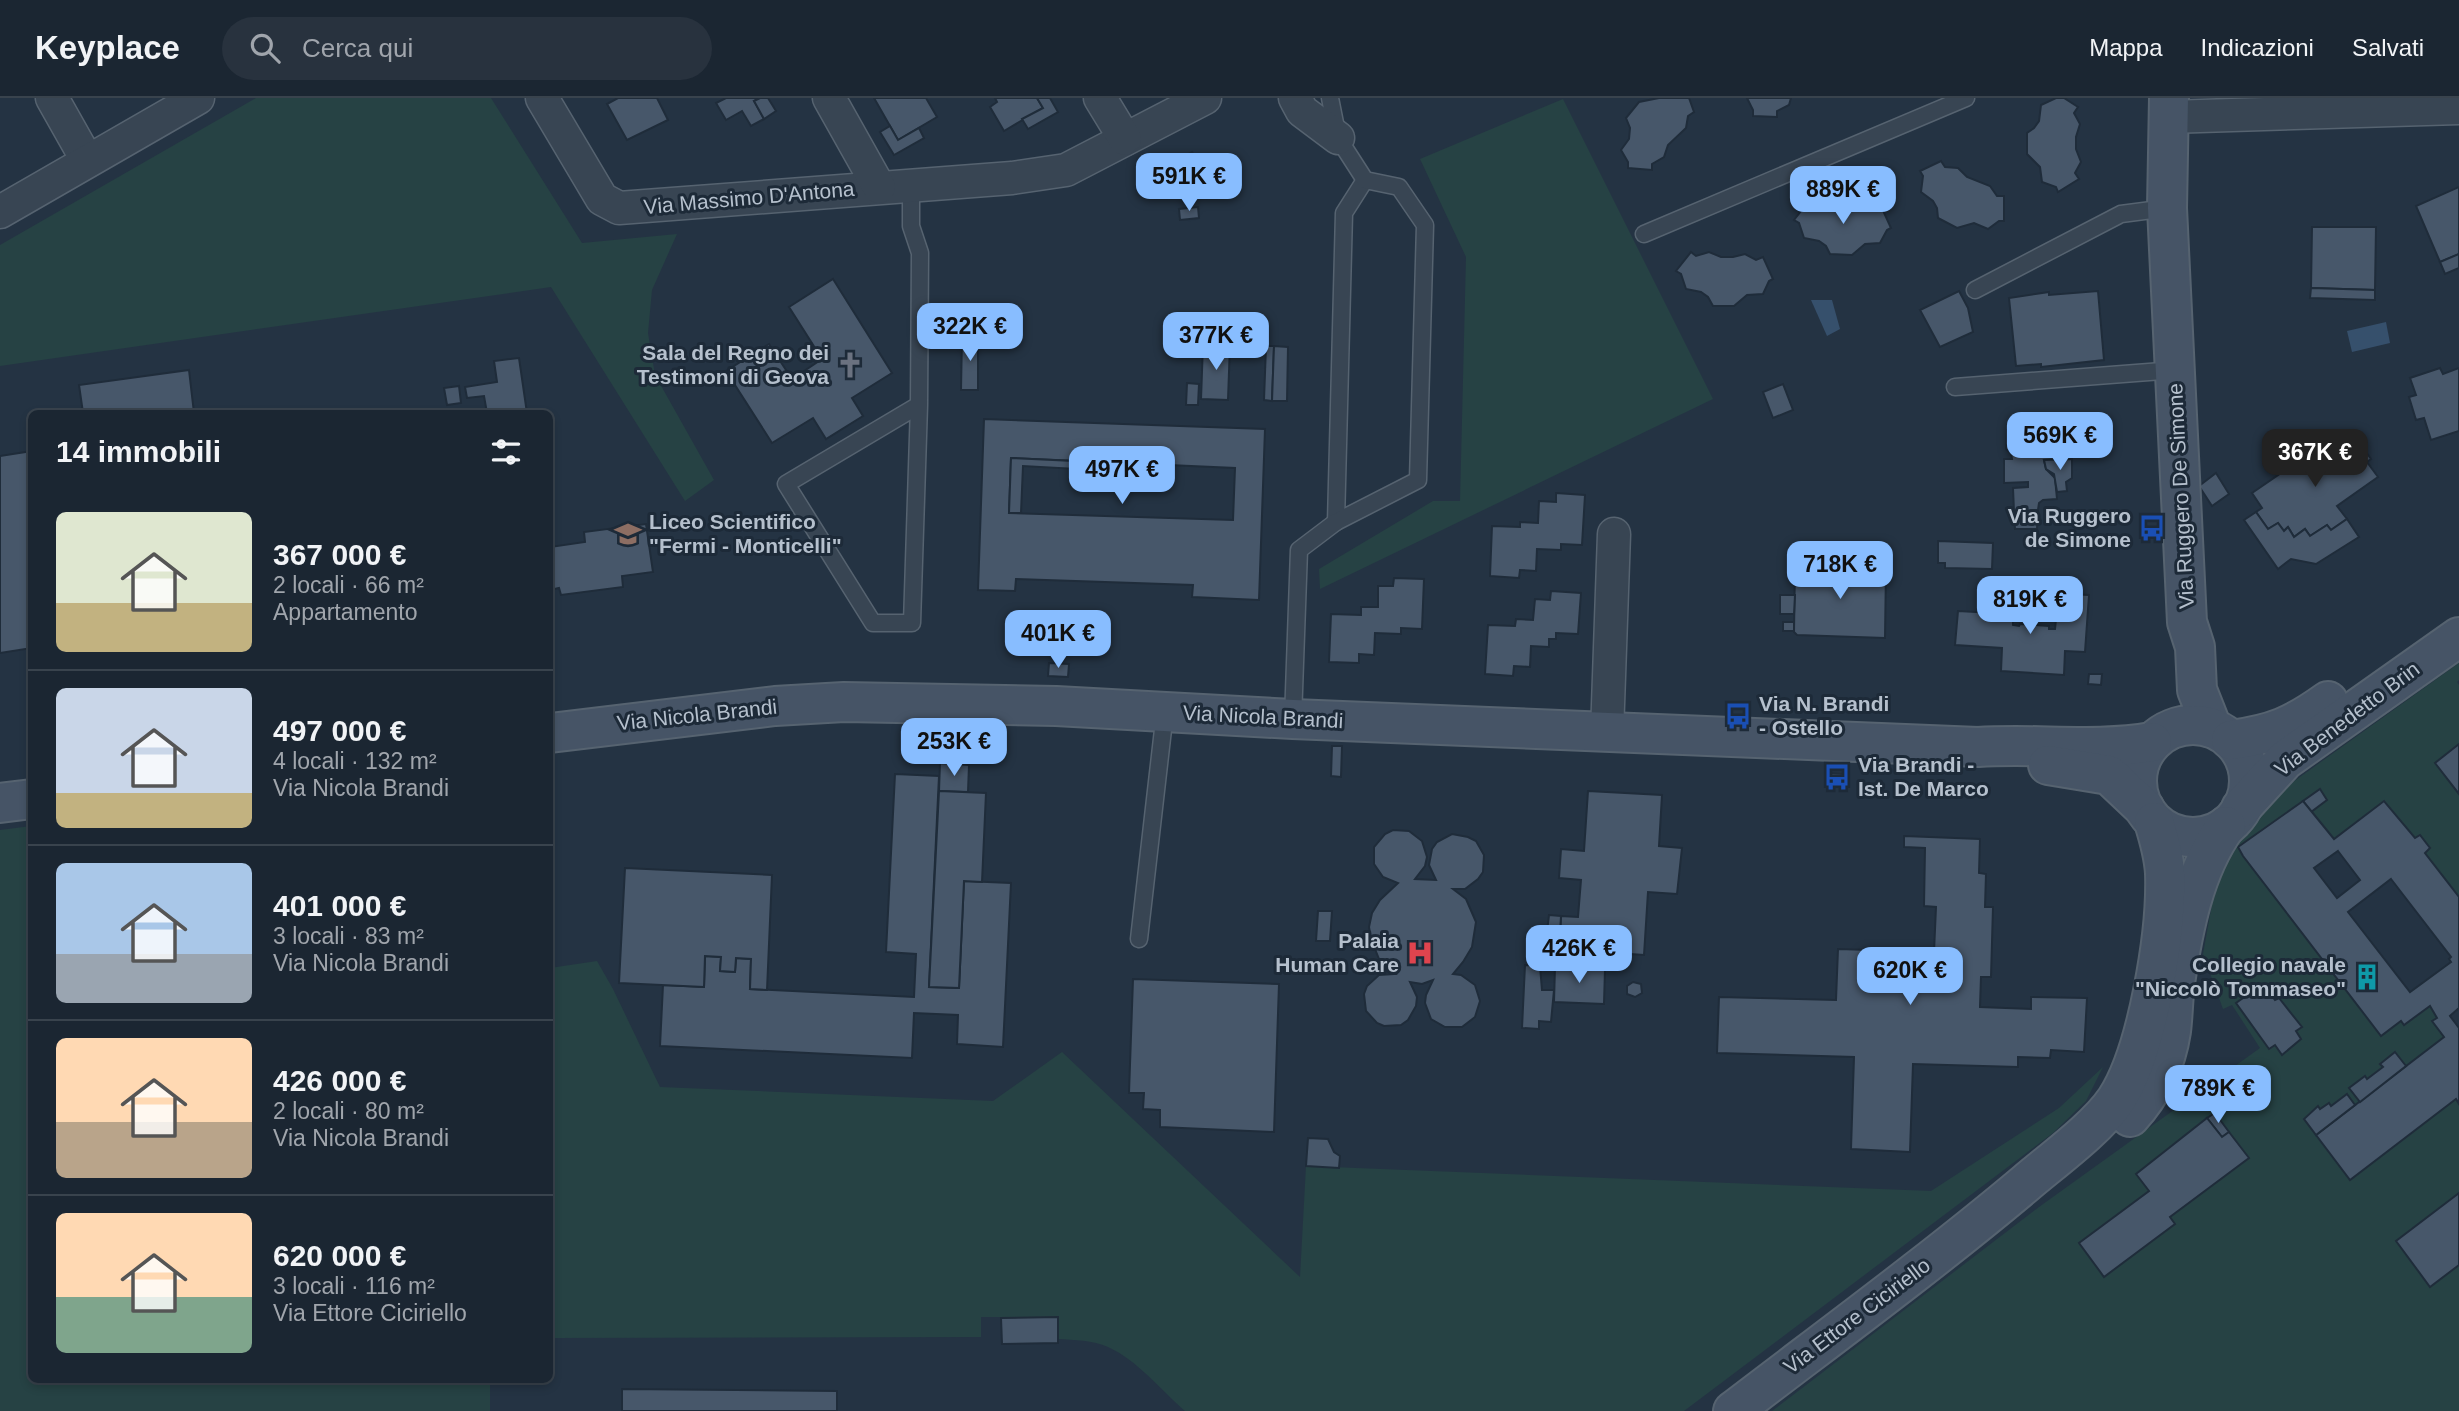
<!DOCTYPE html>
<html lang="it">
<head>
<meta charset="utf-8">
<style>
  body { margin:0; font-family:Helvetica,sans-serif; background:#28323e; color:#f1f3f6; height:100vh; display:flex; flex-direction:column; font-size:26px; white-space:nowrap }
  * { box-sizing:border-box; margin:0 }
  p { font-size:23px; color:#a0a5ac }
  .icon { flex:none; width:38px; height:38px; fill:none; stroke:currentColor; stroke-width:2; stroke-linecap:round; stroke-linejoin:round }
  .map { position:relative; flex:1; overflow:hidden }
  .panel { position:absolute; left:28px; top:312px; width:525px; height:973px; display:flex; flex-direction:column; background:#1b2632; border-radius:10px; box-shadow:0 4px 10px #0003,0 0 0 2px #39434d }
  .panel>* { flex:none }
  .price { position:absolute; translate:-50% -60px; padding:0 16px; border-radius:14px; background:#88bdff; color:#111; font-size:23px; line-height:46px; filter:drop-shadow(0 2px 4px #0008) }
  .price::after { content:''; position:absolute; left:50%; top:42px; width:21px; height:16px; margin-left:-10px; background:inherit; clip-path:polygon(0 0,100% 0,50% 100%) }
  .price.current { background:#222; color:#fff }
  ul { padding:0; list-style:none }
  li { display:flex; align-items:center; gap:21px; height:175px; padding:0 28px }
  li+li { border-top:2px solid #39434d }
  li span { display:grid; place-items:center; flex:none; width:196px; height:140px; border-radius:10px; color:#555 }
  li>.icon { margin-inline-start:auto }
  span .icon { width:84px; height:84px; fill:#fffc; stroke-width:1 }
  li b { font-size:30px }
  h2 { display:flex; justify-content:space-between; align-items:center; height:84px; padding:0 28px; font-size:30px }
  header { display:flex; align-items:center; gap:42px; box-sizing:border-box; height:98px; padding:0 35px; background:#1b2632; border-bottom:2px solid #39434d }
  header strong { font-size:33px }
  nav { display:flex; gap:38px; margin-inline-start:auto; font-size:24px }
  .search { width:490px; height:63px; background:#28323e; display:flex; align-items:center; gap:18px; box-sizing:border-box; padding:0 24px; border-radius:38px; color:#a0a5ac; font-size:26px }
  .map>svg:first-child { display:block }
  .green { fill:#264244; fill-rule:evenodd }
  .water { fill:#36506c }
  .building { fill:#47576a; stroke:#1f2c3a; stroke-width:2; fill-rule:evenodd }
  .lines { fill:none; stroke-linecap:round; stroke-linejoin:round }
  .lane-casing { stroke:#566370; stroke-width:19 }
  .street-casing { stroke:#566370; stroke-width:35 }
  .secondary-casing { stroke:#566370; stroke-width:42 }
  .lane { stroke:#384553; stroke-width:16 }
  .street { stroke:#384553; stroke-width:32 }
  .secondary { stroke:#465466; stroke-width:38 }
  .labels { text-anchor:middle; stroke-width:6; stroke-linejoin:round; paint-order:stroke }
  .street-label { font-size:21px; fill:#b5c0cd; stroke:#1d2a38 }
  .poi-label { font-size:21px; font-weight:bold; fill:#b5c0cd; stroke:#1d2a38; text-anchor:end }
</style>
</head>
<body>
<header>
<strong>Keyplace</strong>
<div class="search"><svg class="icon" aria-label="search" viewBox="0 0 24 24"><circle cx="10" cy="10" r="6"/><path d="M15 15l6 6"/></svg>Cerca qui</div>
<nav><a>Mappa</a><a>Indicazioni</a><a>Salvati</a></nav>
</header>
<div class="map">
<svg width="2459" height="1313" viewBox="0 0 2459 1313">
  <rect width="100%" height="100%" fill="#243343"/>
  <g class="green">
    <polygon points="256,0 491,0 582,145 677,136 652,192 648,235 655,277 714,382 685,403 551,189 0,268 0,147"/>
    <polygon points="1563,1 1713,301 1320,491 1319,471 1433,403 1460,403 1466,159 1420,61"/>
    <path d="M2459 565V582L2457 584 2459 587V646L2435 665 2459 696V799L2425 755 2430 750 2421 737 2415 740 2334 741 2303 703 2239 749 2381 938 2401 923 2404 927 2430 908 2437 920 2432 924 2444 939 2316 1037 2350 1082 2456 1001 2459 1006V1313H1772L2039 1109 2260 950 2232 907 2223 911 2203 856 2220 762 2279 694ZM2263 886 2275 902 2282 957 2275 947 2269 951 2237 905ZM2207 1021 2229 1034 2248 1060 2170 1119 2174 1126 2080 1145 2149 1093 2136 1076Z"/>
    <polygon points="31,728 32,1281 490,1281 490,1313 0,1313 0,732"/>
    <path d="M597 863 613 891 660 989 993 1003 1062 954 1300 1179 1306 1068 1931 1093 2059 1010 2103 969 2086 1003 2053 1035 1684 1313H1185C1161 1292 1137 1262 1108 1249 1093 1242 1074 1242 1058 1241L1057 1219H981V1239L550 1240V870Z"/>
  </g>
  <g class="water">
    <polygon points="1811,202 1832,202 1840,231 1827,238"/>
    <polygon points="2386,224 2390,245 2352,254 2347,233"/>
  </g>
  <g class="building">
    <polygon points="618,0 657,0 668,22 627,42 607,6"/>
    <polygon points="726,0 760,0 754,3 764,21 751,28 742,13 726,22 716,5"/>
    <polygon points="760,0 768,0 776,13 764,21 754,3"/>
    <polygon points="874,0 926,0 937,19 898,42"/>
    <polygon points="995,0 1037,0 1043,10 1004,33 990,9 997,4"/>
    <polygon points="1037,0 1050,0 1058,14 1028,31 1022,21 1043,10"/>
    <polygon points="1659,0 1689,0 1694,14 1688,18 1686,30 1668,47 1664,59 1652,66 1652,72 1628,70 1628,64 1621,52 1629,41 1630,30 1626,20 1639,4"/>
    <polygon points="1747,0 1791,0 1789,7 1777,13 1777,19 1753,18 1753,12"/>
    <polygon points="2056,0 2064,0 2078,9 2074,15 2080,26 2076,39 2076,51 2081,64 2075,75 2079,81 2058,94 2056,89 2042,84 2040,69 2027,56 2027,35 2034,30 2039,23 2041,7"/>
    <polygon points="890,28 898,42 919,30 924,40 894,57 880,34"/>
    <polygon points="1192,54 1198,63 1176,76 1170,67"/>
    <polygon points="1941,63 1945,69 1958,70 1967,79 1990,88 1997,98 2004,98 2004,123 1999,123 1988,131 1974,125 1957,130 1938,120 1937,110 1933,103 1921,94 1923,78 1920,73"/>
    <polygon points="2459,89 2459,156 2440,164 2416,108"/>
    <polygon points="1826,102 1839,108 1851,108 1863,105 1874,111 1881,108 1891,130 1887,132 1880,145 1865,146 1852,157 1830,156 1826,148 1819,143 1804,140 1799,125 1794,122 1809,103 1814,107"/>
    <polygon points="1198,109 1199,120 1180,122 1179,111"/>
    <polygon points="2312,129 2376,129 2375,192 2311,190"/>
    <polygon points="1691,154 1696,158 1709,154 1721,159 1733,159 1745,156 1756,162 1763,159 1773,181 1769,183 1763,196 1747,197 1734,208 1713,208 1708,199 1701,194 1686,191 1681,176 1676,173"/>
    <polygon points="2459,156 2459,170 2445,176 2440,164"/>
    <polygon points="833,181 892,275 852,300 863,318 826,341 813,320 772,345 726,273 769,246 792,281 822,261 789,209"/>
    <polygon points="2311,190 2375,192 2375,202 2310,200"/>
    <polygon points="1959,193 1968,210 1973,234 1940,249 1920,212"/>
    <polygon points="2098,193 2104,262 2041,269 2041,266 2016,268 2009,200 2049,194 2049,197"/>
    <polygon points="962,237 978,237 978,292 961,292"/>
    <polygon points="1203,246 1230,246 1228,302 1201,301"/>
    <polygon points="1266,248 1274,248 1272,303 1264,302"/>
    <polygon points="1274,248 1288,249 1287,303 1272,303"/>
    <polygon points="519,260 527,315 487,315 484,298 467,300 465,289 497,284 494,263"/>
    <polygon points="2440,270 2443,276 2459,270 2459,333 2431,342 2424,320 2416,322 2409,299 2416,297 2410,280"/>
    <polygon points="189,272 194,315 83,315 79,287"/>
    <polygon points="1187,285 1199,286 1198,307 1186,307"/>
    <polygon points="1783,286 1793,312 1773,320 1763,294"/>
    <polygon points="459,288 461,305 447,307 444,290"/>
    <path d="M984 321 1265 331 1259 502 1192 499 1193 487 1016 481 1015 493 978 492ZM1011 360 1235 370 1233 422 1009 415Z"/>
    <polygon points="2026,327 2029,327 2031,331 2053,330 2054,354 2061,361 2044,362 2046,371 2055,380 2057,401 2043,402 2039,405 2038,412 2014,414 2013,390 2028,389 2028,384 2004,385 2004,361 2012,361 2011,355 2006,351 2007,332 2025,332"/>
    <polygon points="2354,337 2371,361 2367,364 2378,379 2337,408 2347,421 2331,432 2327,427 2310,438 2305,431 2294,439 2288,429 2284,433 2278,425 2268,431 2256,414 2262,410 2252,395 2300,362 2297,358 2314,346 2325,362 2337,353 2335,351"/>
    <polygon points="32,353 32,550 0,555 0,358"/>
    <polygon points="1011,360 1095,364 1095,372 1023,368 1021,415 1009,415"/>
    <polygon points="2072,361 2072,380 2066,384 2067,393 2057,394 2054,376 2046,371 2044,362"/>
    <polygon points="2216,375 2229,396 2212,408 2199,388"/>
    <polygon points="1556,395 1585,397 1582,447 1561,446 1561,452 1537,451 1536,473 1520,472 1519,480 1490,478 1492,428 1520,429 1520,424 1538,425 1539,403 1556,404"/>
    <polygon points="2038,412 2037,431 2015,431 2014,414"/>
    <polygon points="2256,414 2268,431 2278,425 2284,433 2288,429 2294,439 2305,431 2310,438 2327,427 2331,432 2347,421 2359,439 2316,466 2291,461 2278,471 2244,422"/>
    <polygon points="646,426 653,474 622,478 623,489 561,497 559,490 550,492 550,449 585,444 584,434"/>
    <polygon points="1938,443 1993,445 1992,471 1945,470 1945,465 1938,465"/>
    <polygon points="1795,466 1886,470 1885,540 1797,537 1794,534"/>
    <polygon points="1394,480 1424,481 1422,531 1401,530 1401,536 1375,535 1374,557 1359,556 1359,565 1329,564 1331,516 1361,517 1361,509 1378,509 1378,488 1393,488"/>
    <polygon points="1551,493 1581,495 1578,536 1556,535 1556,541 1549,541 1549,549 1531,548 1530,569 1514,568 1513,578 1485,576 1488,527 1515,528 1516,521 1533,522 1535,501 1550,502"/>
    <polygon points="2051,495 2089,497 2085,554 2065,553 2064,577 2001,573 2002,550 1955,547 1958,513 2013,516 2013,527 2019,528 2020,526 2049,528 2049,531 2055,531 2056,521 2049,520"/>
    <polygon points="1780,497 1795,497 1794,516 1780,516"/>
    <rect x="1783" y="524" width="11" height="9"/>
    <polygon points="1049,565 1069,566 1068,579 1048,578"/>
    <polygon points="2089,576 2102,576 2101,587 2088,586"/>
    <polygon points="2459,646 2459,696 2435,665"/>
    <polygon points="1332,648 1342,648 1341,679 1331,678"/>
    <polygon points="940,665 969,667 968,694 939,693"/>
    <polygon points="1829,675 1845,676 1845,682 1828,681"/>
    <polygon points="895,676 939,678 929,889 959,890 964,783 1011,785 1003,949 957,946 958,917 914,915 912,960 660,948 663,887 704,889 705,858 721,859 720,873 735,874 736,860 751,861 750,891 914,899 916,856 886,854"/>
    <polygon points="2320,691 2327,702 2311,714 2303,703"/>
    <polygon points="939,693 986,695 982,784 964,783 959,890 929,889"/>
    <polygon points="1588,693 1662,697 1659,748 1682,750 1677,796 1648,794 1644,857 1559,851 1561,818 1578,819 1581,782 1559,780 1561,751 1584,753"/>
    <path d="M2303 703 2334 741 2384 703 2415 740 2420 737 2430 750 2425 755 2459 799V910L2450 918 2459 930V1006L2456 1001 2350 1082 2316 1037 2444 939 2432 923 2437 920 2430 908 2404 927 2401 923 2381 938 2243 758 2238 749ZM2338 753 2360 782 2337 800 2314 770ZM2391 781 2451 859 2449 861 2451 864 2410 894 2348 814Z"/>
    <polygon points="1393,732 1409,733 1422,743 1427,759 1425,768 1415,781 1436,782 1429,767 1432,751 1437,744 1452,736 1468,739 1476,743 1484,757 1483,774 1478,781 1465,791 1453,791 1466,801 1476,824 1472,849 1463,864 1453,876 1461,877 1475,887 1480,903 1475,919 1462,929 1445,929 1431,921 1425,905 1426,897 1433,882 1422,886 1410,884 1417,899 1416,908 1408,922 1401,927 1384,928 1377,925 1366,913 1364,896 1367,888 1379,877 1395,876 1385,869 1379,861 1371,841 1369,829 1372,815 1380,802 1398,785 1383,779 1374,766 1374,749 1385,736"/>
    <polygon points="1904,738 1980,741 1979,775 1986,776 1985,809 1993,809 1991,879 1981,879 1980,909 2031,911 2031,899 2087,900 2084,954 2051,952 2050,960 2018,959 2018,969 1913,966 1910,1054 1851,1051 1854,959 1717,955 1719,899 1836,902 1838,851 1934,854 1936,809 1924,808 1925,750 1904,749"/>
    <polygon points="625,770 772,777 767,892 750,891 751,861 736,860 735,874 720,873 721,859 705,858 704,889 619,885"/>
    <polygon points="1318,813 1332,813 1330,843 1316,843"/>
    <polygon points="1549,817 1561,818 1560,835 1547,834"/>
    <polygon points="1525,867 1540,868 1542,892 1554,892 1551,924 1539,923 1539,931 1522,930"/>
    <polygon points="1555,868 1605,871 1604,906 1554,904"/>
    <polygon points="1133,881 1279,886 1274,1034 1160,1029 1160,1012 1143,1011 1144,995 1129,995"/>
    <polygon points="1633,884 1641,886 1642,895 1635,899 1627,896 1627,888"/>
    <polygon points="2263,886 2275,902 2279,900 2302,929 2296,933 2301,941 2282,957 2275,947 2269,951 2236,905"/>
    <polygon points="2395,954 2406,968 2360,1004 2349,990 2365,978 2367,981 2383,969 2380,966"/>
    <polygon points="2347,996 2355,1007 2316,1037 2304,1021 2318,1008 2320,1011 2329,1005 2331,1008"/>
    <polygon points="2215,1015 2229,1034 2222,1039 2207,1020"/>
    <polygon points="2207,1020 2222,1039 2229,1034 2249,1060 2170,1119 2175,1126 2104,1179 2079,1145 2149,1093 2136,1076"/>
    <polygon points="1308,1040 1328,1041 1334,1054 1340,1058 1339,1070 1306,1068"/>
    <polygon points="2459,1095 2459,1167 2430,1189 2396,1143"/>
    <polygon points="1058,1219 1058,1245 1002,1246 1001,1220"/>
    <polygon points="622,1291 837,1293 837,1313 622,1313"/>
  </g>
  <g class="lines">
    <g class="lane-casing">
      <g id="lane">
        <polyline points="911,87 911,128 920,155 919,307 786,386 873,525 912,525 919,307"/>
        <polyline points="1644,136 1966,0"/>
        <polyline points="1975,192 2121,116 2167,110"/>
        <polyline points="1955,289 2175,272"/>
        <polyline points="1336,424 1344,115 1365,82"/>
        <polyline points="1293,621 1299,452 1336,424 1418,382 1425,127 1399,89 1365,82 1338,40 1330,0"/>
        <polyline points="1139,841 1165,614"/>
      </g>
    </g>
    <g class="street-casing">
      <g id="street">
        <polyline points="52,0 87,62"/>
        <polyline points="542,0 602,101 619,110 1012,80 1066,72 1205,0"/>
        <polyline points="829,0 879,89"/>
        <polyline points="1100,0 1125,41"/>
        <polyline points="1295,0 1302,13 1338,40"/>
        <polyline points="2168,19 2459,10"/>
        <polyline points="0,114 198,0"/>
        <polyline points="1607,635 1614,436"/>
      </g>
    </g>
    <g class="secondary-casing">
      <g id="secondary">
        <polyline points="2169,0 2167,110 2187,524 2195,549 2197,592 2212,630"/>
        <circle cx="2193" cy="683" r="56"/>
        <path d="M550 635 775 608 844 604 1056 608 1293 621 1978 649C2036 645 2095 654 2152 644"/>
        <path d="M2231 642C2274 636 2293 628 2328 603"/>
        <polyline points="2048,667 2109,677 2145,711"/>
        <polyline points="0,705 32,701"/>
        <polyline points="2241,710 2285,662 2459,539"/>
        <path d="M2130 1019C2152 995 2166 966 2171 933 2173 917 2173 901 2175 885 2183 832 2194 772 2226 728"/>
        <path d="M1733 1313C1831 1238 1932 1164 2026 1085 2053 1062 2097 1030 2116 1002 2148 953 2167 834 2165 775 2164 758 2159 740 2154 724"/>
      </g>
    </g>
    <use href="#lane" class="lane"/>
    <use href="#street" class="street"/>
    <use href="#secondary" class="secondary"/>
  </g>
  <defs>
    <g id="church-bare" transform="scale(2.1)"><path d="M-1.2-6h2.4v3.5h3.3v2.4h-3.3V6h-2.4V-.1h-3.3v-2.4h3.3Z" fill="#6b7280" stroke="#1d2a38" stroke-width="2.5" paint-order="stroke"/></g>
    <g id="bus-bare" transform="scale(2.1)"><path d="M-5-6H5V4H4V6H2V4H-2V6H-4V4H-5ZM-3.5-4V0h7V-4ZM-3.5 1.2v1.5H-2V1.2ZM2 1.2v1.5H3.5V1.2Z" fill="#1a4fb4" stroke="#1d2a38" stroke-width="2.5" paint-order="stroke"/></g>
    <g id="school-bare" transform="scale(2.1)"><path d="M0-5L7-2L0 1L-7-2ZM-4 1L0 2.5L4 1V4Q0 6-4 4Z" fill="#8d6e63" stroke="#1d2a38" stroke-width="2.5" paint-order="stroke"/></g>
    <g id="hospital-bare" transform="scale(2.1)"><path d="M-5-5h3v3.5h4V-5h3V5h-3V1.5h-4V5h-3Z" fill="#e0444e" stroke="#1d2a38" stroke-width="2.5" paint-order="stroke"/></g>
    <g id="building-bare" transform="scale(2.1)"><path d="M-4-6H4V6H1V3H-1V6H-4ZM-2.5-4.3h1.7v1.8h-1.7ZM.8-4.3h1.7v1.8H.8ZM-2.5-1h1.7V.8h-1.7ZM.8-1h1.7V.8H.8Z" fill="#0f9aa8" stroke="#1d2a38" stroke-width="2.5" paint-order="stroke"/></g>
  </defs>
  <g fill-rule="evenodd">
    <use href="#church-bare" x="850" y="267"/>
    <use href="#bus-bare" x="2152" y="430"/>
    <use href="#school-bare" x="628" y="436"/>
    <use href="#bus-bare" x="1738" y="618"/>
    <use href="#bus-bare" x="1837" y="679"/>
    <use href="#hospital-bare" x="1420" y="855"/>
    <use href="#building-bare" x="2367" y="879"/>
  </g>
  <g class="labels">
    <g class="street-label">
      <text transform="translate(749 100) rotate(-5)" y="7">Via Massimo D'Antona</text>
      <text transform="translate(2181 398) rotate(-93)" y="7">Via Ruggero De Simone</text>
      <text transform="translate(697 617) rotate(-6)" y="7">Via Nicola Brandi</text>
      <text transform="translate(1263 619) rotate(3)" y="7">Via Nicola Brandi</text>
      <text transform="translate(2347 621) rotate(-37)" y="7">Via Benedetto Brin</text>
      <text transform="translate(1857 1218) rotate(-37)" y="7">Via Ettore Ciciriello</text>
    </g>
    <g class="poi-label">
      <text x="829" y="262">Sala del Regno dei<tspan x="829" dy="24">Testimoni di Geova</tspan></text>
      <text x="2131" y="425">Via Ruggero<tspan x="2131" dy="24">de Simone</tspan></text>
      <text x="649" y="431" text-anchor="start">Liceo Scientifico<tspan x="649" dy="24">"Fermi - Monticelli"</tspan></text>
      <text x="1759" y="613" text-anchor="start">Via N. Brandi<tspan x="1759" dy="24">- Ostello</tspan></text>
      <text x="1858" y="674" text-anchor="start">Via Brandi -<tspan x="1858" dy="24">Ist. De Marco</tspan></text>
      <text x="1399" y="850">Palaia<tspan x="1399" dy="24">Human Care</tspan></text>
      <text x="2346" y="874">Collegio navale<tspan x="2346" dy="24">"Niccolò Tommaseo"</tspan></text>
    </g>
  </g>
</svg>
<b class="price" style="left:1189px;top:115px">591K €</b>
<b class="price" style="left:1843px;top:128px">889K €</b>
<b class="price" style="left:970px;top:265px">322K €</b>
<b class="price" style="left:1216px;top:274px">377K €</b>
<b class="price" style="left:2060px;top:374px">569K €</b>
<b class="price current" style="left:2315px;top:391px">367K €</b>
<b class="price" style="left:1122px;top:408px">497K €</b>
<b class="price" style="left:1840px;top:503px">718K €</b>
<b class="price" style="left:2030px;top:538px">819K €</b>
<b class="price" style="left:1058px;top:572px">401K €</b>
<b class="price" style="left:954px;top:680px">253K €</b>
<b class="price" style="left:1579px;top:887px">426K €</b>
<b class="price" style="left:1910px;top:909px">620K €</b>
<b class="price" style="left:2218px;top:1027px">789K €</b>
<section class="panel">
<h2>14 immobili<svg class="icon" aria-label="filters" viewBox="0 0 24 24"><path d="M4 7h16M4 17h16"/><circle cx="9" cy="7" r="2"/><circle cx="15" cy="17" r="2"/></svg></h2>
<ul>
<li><span style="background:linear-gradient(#dfe7d0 65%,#c2b280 0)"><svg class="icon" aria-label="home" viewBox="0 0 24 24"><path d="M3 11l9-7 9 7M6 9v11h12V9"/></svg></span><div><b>367 000 €</b><p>2 locali · 66 m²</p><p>Appartamento</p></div></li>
<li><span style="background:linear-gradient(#c9d6e8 75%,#c2b280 0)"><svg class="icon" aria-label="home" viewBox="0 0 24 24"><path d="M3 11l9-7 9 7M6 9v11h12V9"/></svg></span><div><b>497 000 €</b><p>4 locali · 132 m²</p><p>Via Nicola Brandi</p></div></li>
<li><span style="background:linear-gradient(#a9c7e8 65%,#9aa5b1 0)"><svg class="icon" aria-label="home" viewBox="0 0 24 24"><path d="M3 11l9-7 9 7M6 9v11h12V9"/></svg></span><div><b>401 000 €</b><p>3 locali · 83 m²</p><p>Via Nicola Brandi</p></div></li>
<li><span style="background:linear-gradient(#ffd9b3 60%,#b9a48a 0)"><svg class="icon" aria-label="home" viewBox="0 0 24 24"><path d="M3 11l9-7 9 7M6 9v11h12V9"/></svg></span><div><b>426 000 €</b><p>2 locali · 80 m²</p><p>Via Nicola Brandi</p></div></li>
<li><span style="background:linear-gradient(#ffd9b3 60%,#7fa58c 0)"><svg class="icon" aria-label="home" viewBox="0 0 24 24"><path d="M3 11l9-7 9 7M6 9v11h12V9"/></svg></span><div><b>620 000 €</b><p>3 locali · 116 m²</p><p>Via Ettore Ciciriello</p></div></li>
</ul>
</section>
</div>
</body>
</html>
